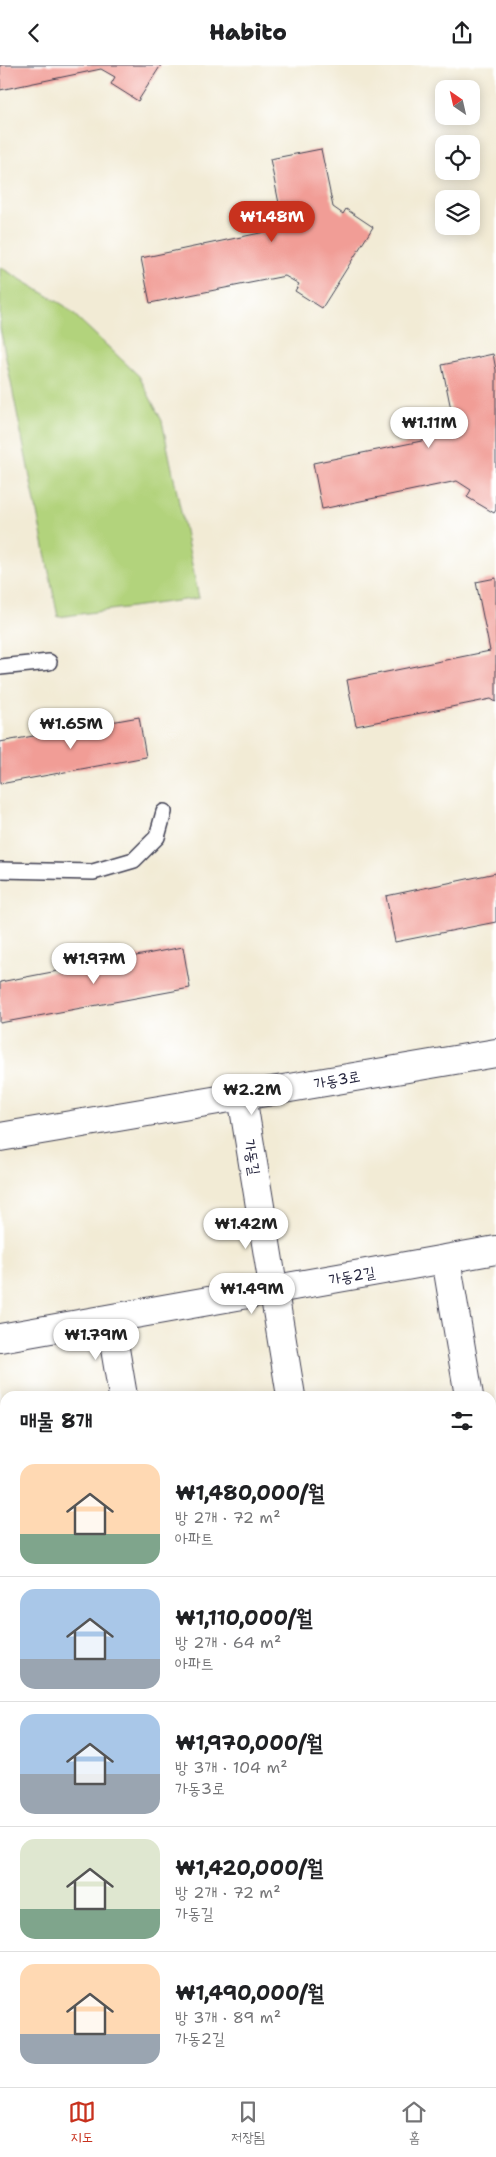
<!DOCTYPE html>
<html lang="ko">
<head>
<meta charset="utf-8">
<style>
  body { margin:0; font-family:"Shantell Sans","Poor Story",sans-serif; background:#f2f2f2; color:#202124; height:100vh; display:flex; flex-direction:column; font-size:19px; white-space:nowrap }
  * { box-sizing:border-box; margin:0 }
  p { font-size:16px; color:#757577 }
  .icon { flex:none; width:28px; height:28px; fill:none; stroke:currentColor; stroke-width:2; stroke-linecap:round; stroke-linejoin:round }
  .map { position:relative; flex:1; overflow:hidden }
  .drawer { position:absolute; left:0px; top:1326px; width:496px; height:696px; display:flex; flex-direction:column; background:#fff; border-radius:15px 15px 0 0; box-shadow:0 2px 12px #0003 }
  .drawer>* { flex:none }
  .needle { width:32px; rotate:326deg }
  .fabs { position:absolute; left:435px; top:15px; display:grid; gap:10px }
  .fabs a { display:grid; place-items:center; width:45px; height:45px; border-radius:10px; background:#fff; box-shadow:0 2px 12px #0003; font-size:25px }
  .price { position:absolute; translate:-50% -42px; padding:0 11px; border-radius:18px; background:#fff; color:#222; font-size:16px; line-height:32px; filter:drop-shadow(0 1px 2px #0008) }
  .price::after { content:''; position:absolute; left:50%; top:30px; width:15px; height:11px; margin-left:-8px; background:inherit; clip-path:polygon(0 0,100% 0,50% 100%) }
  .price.on { background:#c8321e; color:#fff }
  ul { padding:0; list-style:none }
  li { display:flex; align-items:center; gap:15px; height:125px; padding:0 20px }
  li+li { border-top:1px solid #e0e0e0 }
  li span { display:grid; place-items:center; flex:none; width:140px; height:100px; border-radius:15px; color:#555 }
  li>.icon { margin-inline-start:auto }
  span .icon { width:60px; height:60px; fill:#fffc; stroke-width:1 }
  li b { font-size:21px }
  h2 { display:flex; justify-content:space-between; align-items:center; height:60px; padding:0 20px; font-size:21px }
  header { display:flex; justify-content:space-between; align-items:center; height:65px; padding:0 20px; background:#fff; font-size:22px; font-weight:800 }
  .tabs { display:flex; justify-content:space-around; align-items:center; height:70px; border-top:1px solid #e0e0e0; background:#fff; font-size:14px; color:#757577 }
  .tabs a { display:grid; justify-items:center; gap:2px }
  .tabs .on { color:#c8321e }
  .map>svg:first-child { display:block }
  .built { fill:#f5d2c2 }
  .green { fill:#b2d37b; stroke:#6a7a5b }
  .building { fill:#f19d96 }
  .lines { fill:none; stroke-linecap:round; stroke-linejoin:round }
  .lane-casing { stroke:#414052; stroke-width:18 }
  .street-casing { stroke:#414052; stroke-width:30 }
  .lane { stroke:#fff; stroke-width:15 }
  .street { stroke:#fff; stroke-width:28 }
  .labels { text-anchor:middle; stroke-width:4; stroke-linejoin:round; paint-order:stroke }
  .street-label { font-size:15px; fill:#22223b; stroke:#fff }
</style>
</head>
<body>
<header><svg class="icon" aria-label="back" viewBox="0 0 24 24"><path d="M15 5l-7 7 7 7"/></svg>Habito<svg class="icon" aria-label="share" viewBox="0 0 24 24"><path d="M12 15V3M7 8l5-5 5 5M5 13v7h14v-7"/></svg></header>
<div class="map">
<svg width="496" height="2022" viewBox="0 0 496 2022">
  <rect width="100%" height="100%" fill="#fff"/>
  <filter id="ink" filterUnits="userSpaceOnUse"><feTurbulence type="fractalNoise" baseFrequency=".02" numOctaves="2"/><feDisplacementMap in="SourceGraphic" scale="10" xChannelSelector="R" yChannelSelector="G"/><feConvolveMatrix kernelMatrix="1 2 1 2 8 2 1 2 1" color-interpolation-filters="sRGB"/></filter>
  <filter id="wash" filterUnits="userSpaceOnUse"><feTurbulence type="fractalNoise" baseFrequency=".0096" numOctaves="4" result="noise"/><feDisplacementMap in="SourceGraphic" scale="20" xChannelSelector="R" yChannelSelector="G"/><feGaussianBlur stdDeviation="1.12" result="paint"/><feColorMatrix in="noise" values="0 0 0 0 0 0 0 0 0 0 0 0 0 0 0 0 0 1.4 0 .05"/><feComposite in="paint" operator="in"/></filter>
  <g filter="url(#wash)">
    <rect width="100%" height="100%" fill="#f2ebd5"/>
    <polygon class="built" points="5,1967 5,2018 377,2018 377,2022 0,2022 0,1968"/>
    <polygon class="green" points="0,202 65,241 139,311 162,356 199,533 58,552 0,263"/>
    <g id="blocks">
      <g class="building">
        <polygon points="0,0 161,0 138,36 111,19 115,12 101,4 0,25"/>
        <polygon points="321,84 333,142 343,149 346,144 373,162 322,243 295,226 299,219 285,211 150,238 141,193 284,163 270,94"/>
        <polygon points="493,289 496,305 496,445 494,448 467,432 471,425 457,416 322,444 313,398 456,369 442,300"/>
        <polygon points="496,513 496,637 491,634 356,661 347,615 490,586 476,517"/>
        <polygon points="139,652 146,692 0,719 0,677"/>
        <polygon points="496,808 496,857 395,877 386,831"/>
        <polygon points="183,882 190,923 0,958 0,917"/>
        <polygon points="30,2018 343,2018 325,2022 31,2022"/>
      </g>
    </g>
  </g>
  <g filter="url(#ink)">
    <use href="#blocks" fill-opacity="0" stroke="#414052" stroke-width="1"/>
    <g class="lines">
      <g class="lane-casing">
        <g id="lane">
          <polyline points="0,602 49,597"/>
          <polyline points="0,805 93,807 134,795 157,772 164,747"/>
        </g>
      </g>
      <g class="street-casing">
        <g id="street">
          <polyline points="242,1031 291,1331"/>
          <polyline points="0,1072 496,988"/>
          <polyline points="446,1194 469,1331"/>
          <polyline points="110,1254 123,1331"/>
          <polyline points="0,1273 496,1185"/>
          <polyline points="491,1415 496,1414"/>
          <polyline points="491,1470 496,1500"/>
          <polyline points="0,1508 5,1507"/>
          <polyline points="0,1551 5,1580"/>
          <polyline points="491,1660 496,1659"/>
          <polyline points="0,1747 5,1746"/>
          <polyline points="0,1946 5,1945"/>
          <polyline points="402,2018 402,2022"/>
        </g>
      </g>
      <use href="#lane" class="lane"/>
      <use href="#street" class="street"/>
    </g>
  </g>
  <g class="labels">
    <g class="street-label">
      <text transform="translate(337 1015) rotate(-10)" y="5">가동3로</text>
      <text transform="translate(252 1092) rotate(81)" y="5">가동길</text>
      <text transform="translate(352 1211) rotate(-10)" y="5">가동2길</text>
    </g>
  </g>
</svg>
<div class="fabs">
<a><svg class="needle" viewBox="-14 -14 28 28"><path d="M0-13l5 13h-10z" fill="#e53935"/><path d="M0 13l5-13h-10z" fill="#757577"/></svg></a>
<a><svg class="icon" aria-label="locate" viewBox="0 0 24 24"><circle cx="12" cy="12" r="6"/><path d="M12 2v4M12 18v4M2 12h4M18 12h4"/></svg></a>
<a><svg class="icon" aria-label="layers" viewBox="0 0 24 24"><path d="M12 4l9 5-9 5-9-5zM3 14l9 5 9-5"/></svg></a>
</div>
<b class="price on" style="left:272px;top:178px">₩1.48M</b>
<b class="price" style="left:429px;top:384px">₩1.11M</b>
<b class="price" style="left:71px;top:685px">₩1.65M</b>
<b class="price" style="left:94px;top:920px">₩1.97M</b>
<b class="price" style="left:252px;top:1051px">₩2.2M</b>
<b class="price" style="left:246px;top:1185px">₩1.42M</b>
<b class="price" style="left:252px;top:1250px">₩1.49M</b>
<b class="price" style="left:96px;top:1296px">₩1.79M</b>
<section class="drawer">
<h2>매물 8개<svg class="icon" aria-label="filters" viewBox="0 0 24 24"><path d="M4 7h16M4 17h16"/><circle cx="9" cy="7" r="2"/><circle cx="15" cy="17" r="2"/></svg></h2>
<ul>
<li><span style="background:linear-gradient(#ffd9b3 70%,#7fa58c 0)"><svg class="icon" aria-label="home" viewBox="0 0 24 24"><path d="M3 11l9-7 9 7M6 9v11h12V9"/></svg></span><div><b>₩1,480,000/월</b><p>방 2개 · 72 m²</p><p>아파트</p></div></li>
<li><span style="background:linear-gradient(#a9c7e8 70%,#9aa5b1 0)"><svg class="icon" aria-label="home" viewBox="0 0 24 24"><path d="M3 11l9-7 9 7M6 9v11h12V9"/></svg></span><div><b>₩1,110,000/월</b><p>방 2개 · 64 m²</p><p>아파트</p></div></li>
<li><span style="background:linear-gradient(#a9c7e8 60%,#9aa5b1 0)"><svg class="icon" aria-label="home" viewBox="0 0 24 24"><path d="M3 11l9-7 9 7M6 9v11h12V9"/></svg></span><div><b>₩1,970,000/월</b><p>방 3개 · 104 m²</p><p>가동3로</p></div></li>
<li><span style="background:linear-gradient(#dfe7d0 70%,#7fa58c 0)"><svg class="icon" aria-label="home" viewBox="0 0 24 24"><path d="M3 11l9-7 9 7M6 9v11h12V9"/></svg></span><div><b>₩1,420,000/월</b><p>방 2개 · 72 m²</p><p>가동길</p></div></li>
<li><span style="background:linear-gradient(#ffd9b3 70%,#9aa5b1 0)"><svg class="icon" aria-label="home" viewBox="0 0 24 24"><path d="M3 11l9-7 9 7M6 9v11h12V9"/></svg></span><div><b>₩1,490,000/월</b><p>방 3개 · 89 m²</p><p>가동2길</p></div></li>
</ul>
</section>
</div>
<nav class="tabs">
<a class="on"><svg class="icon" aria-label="map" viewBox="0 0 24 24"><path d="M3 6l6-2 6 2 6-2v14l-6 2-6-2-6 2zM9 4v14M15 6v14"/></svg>지도</a>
<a><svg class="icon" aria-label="saved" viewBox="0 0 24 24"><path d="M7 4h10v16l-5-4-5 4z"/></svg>저장됨</a>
<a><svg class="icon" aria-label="home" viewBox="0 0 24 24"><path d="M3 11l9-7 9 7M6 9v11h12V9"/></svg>홈</a>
</nav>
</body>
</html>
